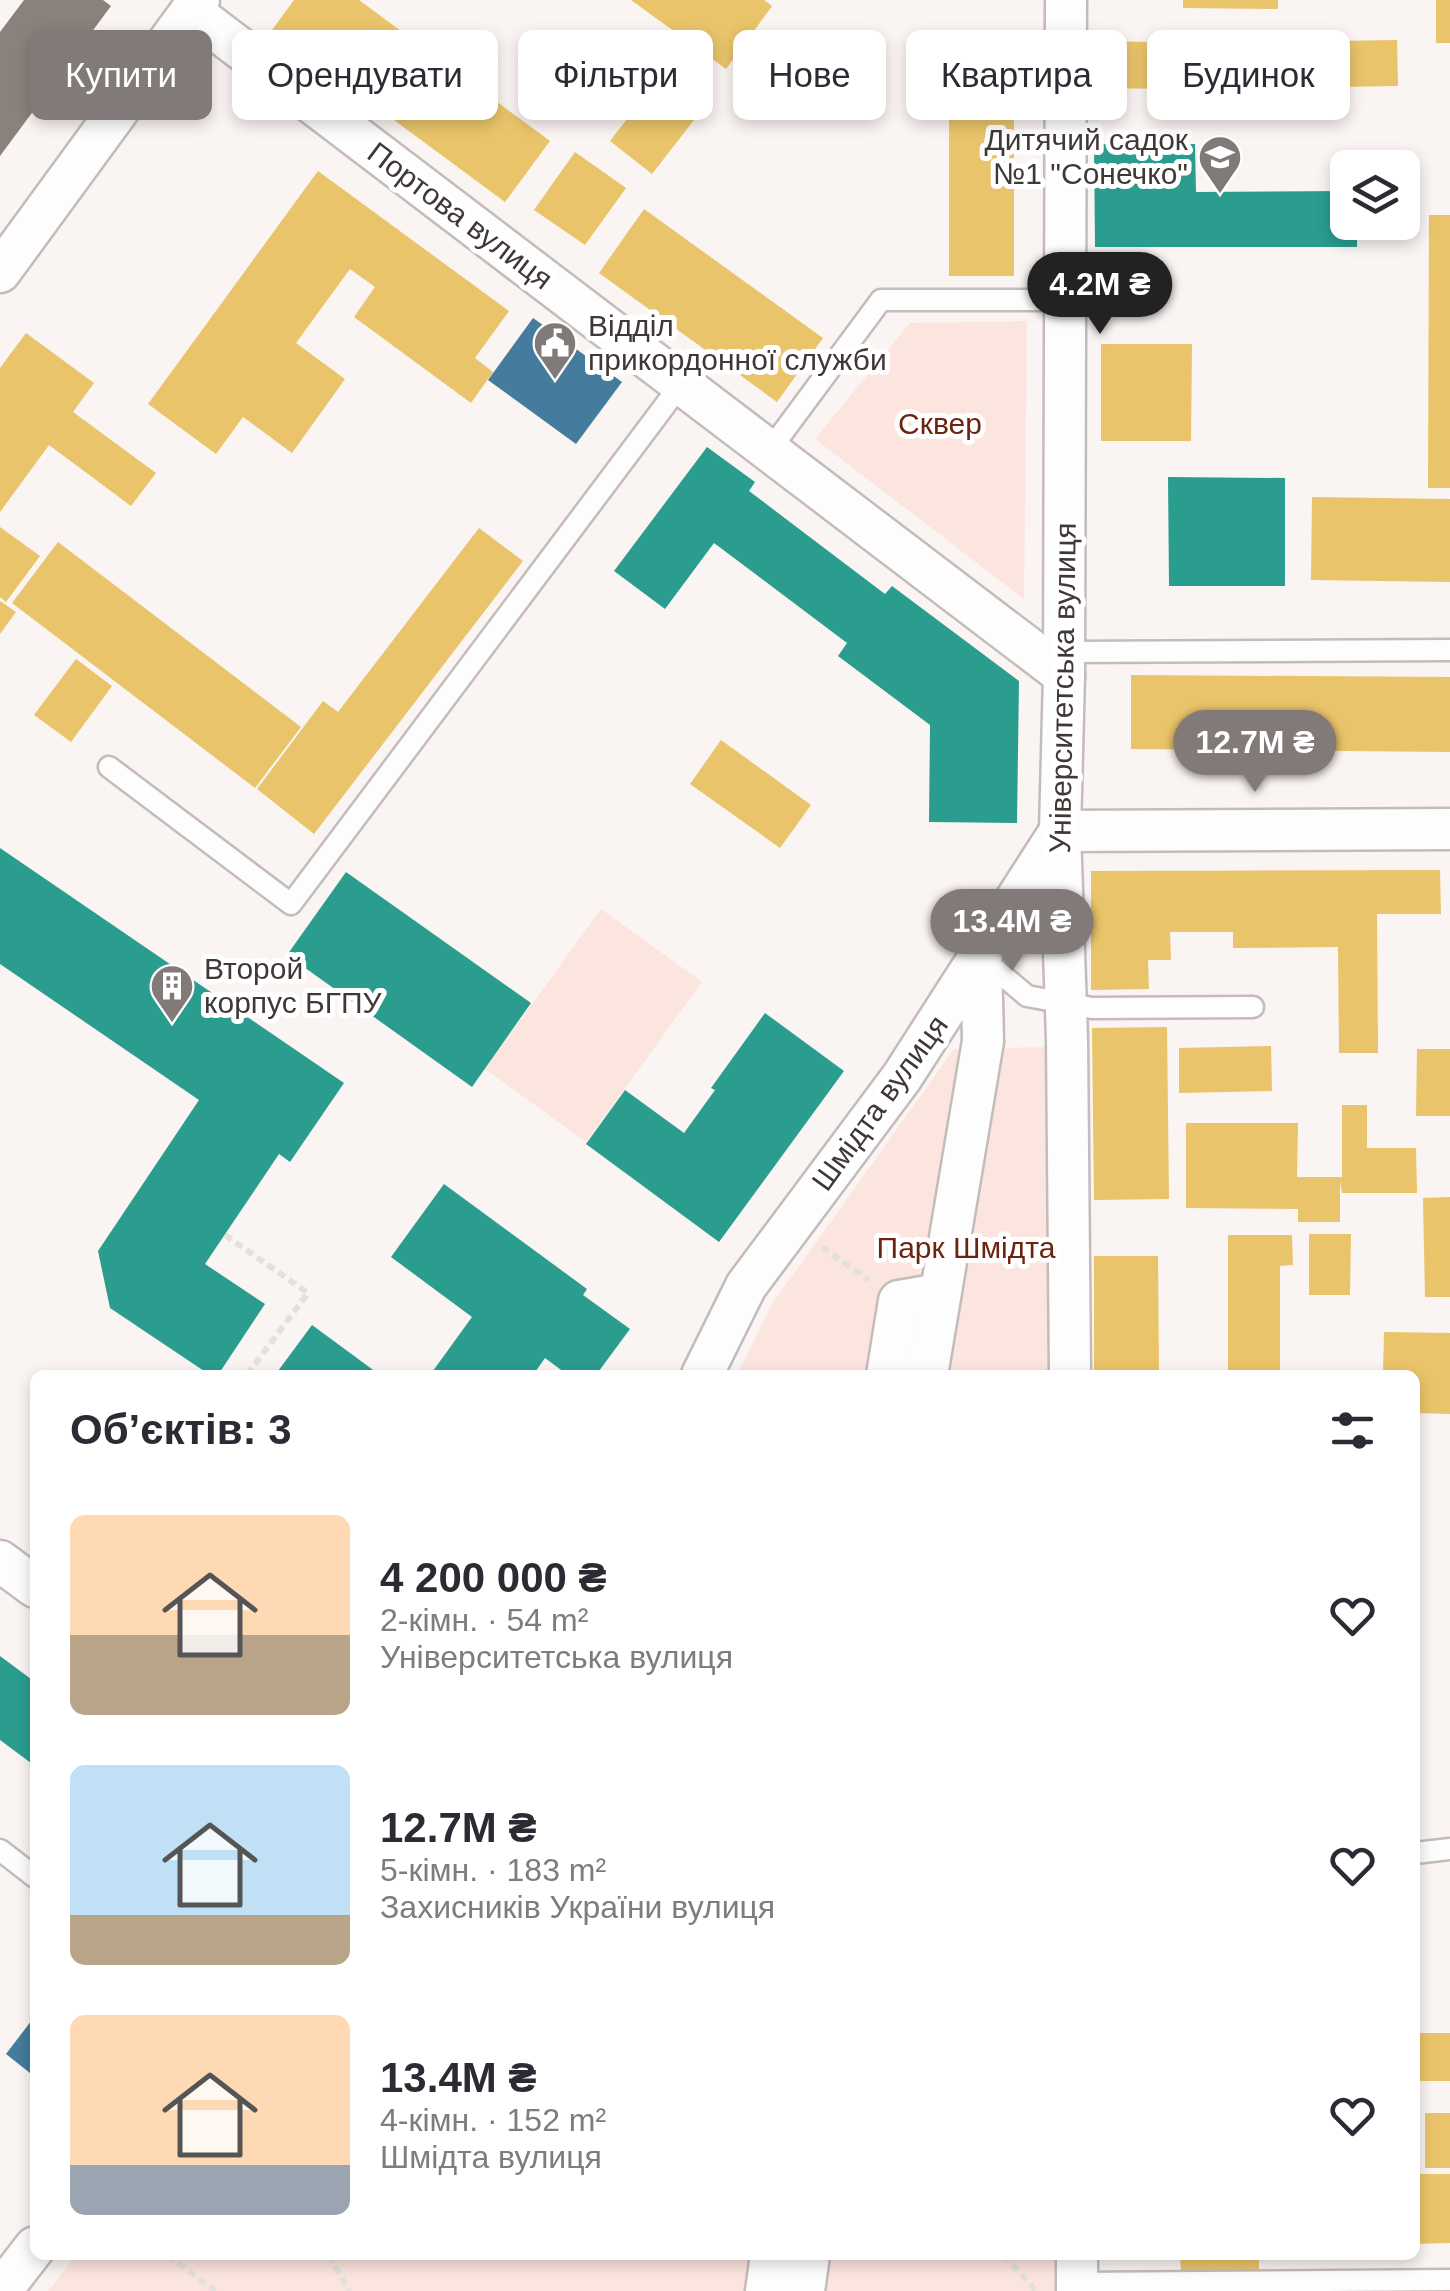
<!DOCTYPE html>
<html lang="uk">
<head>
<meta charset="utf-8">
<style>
  body { margin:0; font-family:Arial,sans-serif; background:#f7f7f7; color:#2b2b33; height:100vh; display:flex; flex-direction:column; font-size:38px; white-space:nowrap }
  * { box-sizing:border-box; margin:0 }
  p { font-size:32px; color:#7c7c81 }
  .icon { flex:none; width:55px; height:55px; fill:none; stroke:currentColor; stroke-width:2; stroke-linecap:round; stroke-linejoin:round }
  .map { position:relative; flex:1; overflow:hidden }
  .side { position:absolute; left:30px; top:1370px; width:1390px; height:890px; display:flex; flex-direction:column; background:#fff; border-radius:15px; box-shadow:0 5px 15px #0003 }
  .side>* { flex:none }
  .top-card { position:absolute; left:30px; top:30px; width:1390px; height:90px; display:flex; gap:20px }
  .fabs { position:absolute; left:1330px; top:150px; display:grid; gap:20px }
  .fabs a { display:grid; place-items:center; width:90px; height:90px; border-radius:15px; background:#fff; box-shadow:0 5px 15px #0003; font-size:50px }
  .price { position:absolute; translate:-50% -85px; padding:0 22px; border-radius:35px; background:#817a78; color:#fff; font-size:32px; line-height:65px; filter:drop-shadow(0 2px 5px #0008) }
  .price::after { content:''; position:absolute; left:50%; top:60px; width:30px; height:22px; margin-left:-15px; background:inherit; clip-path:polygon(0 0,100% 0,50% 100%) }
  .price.selected { background:#222; color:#fff }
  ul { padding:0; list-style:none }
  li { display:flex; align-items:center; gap:30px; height:250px; padding:0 40px }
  li span { display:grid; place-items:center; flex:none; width:280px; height:200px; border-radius:15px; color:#555 }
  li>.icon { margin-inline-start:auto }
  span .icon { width:120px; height:120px; fill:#fffc; stroke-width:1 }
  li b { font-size:42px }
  h2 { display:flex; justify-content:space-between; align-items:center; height:120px; padding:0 40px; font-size:42px }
  .chip { padding:0 35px; border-radius:15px; background:#fff; box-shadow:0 5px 15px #0003; font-size:35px; line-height:90px }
  .chip.selected { background:#817a78; color:#fff }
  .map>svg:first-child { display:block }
  .green { fill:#fce5de }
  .homes { fill:#e9c46a }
  .schools { fill:#2a9d8f }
  .public { fill:#457b9d }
  .industry { fill:#8a817c }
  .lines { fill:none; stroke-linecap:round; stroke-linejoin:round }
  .lane-casing { stroke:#c3bcba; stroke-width:25 }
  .street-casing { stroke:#c3bcba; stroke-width:45 }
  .path { stroke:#e3e1e0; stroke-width:6; stroke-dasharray:8 5; stroke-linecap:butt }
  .lane { stroke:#fefdfd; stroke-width:20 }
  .street { stroke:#fefdfd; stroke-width:40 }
  .labels { text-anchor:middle; stroke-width:10; stroke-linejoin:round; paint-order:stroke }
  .poi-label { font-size:30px; fill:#403836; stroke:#fff; text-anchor:start }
  .street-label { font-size:30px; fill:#403836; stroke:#fff }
  .park-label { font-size:30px; fill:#6b2410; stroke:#fff }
</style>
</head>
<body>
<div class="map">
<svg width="1450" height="2291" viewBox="0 0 1450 2291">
  <rect width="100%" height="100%" fill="#faf4f2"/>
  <g class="green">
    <polygon points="1027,321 1024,599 815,439 910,323"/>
    <polygon points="601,909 702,982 586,1142 485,1069"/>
    <polygon points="1090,1046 1092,1375 737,1375 772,1304 954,1049"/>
    <polygon points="76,2255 1096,2255 1096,2291 48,2291"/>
  </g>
  <g class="homes">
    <polygon points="294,0 359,0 550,141 505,202 272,30"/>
    <polygon points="631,0 764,0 772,6 726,69"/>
    <polygon points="1183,0 1278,0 1278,9 1183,8"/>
    <rect x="1436" y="0" width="14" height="43"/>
    <polygon points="1397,40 1398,86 1334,87 1333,41"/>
    <polygon points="1093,41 1276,44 1276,80 1170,79 1170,89 1093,88"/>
    <polygon points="1014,59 1014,276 949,276 949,60"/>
    <polygon points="652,87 694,120 652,174 610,141"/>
    <polygon points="575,152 626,188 585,245 534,210"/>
    <polygon points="318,171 509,311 475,358 493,372 471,403 354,317 375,287 350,269 296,343 345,379 292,453 243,417 216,454 148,404"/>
    <polygon points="644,209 823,338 777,402 599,273"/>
    <polygon points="1429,215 1450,215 1450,488 1428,488"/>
    <polygon points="26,333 94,383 73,412 156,473 131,506 49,445 0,512 0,368"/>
    <polygon points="1101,344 1192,344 1191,441 1101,441"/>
    <polygon points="1312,497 1450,499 1450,582 1311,580"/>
    <polygon points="0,527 40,556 6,602 0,597"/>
    <polygon points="479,528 523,561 314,834 257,789 323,701 338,712"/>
    <polygon points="58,542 301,727 255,788 12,603"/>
    <polygon points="0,601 16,612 0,634"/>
    <polygon points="76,659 112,686 71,742 34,715"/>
    <polygon points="1131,675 1450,677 1450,752 1131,749"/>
    <polygon points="721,740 811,805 780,848 690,784"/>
    <polygon points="1440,870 1441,914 1377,914 1378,1053 1339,1053 1338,947 1233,948 1233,932 1170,932 1171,960 1148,960 1149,989 1091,990 1091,871"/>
    <polygon points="1167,1027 1169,1199 1094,1200 1092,1028"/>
    <polygon points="1271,1046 1272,1091 1179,1093 1179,1048"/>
    <polygon points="1417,1049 1450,1049 1450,1116 1416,1116"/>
    <polygon points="1342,1105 1367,1105 1367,1148 1416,1148 1417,1193 1342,1193 1340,1181 1340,1222 1298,1222 1298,1209 1186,1208 1186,1123 1298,1123 1297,1177 1342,1177"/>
    <polygon points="1450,1197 1450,1297 1425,1297 1423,1198"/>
    <polygon points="1309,1234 1351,1234 1350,1295 1309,1295"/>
    <polygon points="1228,1235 1292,1235 1293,1265 1280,1266 1280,1374 1228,1374"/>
    <polygon points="1094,1256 1158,1256 1159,1375 1094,1375"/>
    <polygon points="1384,1332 1450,1333 1450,1414 1415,1413 1415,1375 1383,1375"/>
    <rect x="1415" y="2033" width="35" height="48"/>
    <rect x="1425" y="2113" width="25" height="55"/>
    <polygon points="1415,2174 1450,2174 1450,2243 1415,2244"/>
    <polygon points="1180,2255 1259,2255 1259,2271 1181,2273"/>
  </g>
  <g class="schools">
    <polygon points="1094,144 1195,144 1196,192 1348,191 1348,222 1357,222 1357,247 1095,247"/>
    <polygon points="707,447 755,482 749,491 885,594 892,586 1019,681 1017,823 929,822 930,725 838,656 847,643 714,543 665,609 614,571"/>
    <polygon points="1168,477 1285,478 1285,586 1169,586"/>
    <polygon points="0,848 344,1083 290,1162 279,1154 205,1264 265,1304 218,1375 210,1375 110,1308 98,1251 199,1100 0,964"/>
    <polygon points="346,872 531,1003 472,1087 287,955"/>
    <polygon points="765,1013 844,1071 719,1242 586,1144 625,1090 684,1133 715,1090 711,1088"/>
    <polygon points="444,1184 587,1289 583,1295 630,1329 596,1375 568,1375 545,1358 533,1375 430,1375 472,1317 391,1257"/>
    <polygon points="312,1325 380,1375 275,1375"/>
    <polygon points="0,1656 35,1682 35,1766 0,1740"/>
  </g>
  <g class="public">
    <polygon points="533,318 622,382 576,444 488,380"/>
    <polygon points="35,2016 35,2077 6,2054"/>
  </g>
  <polygon class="industry" points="24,0 103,0 111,6 0,156 0,32"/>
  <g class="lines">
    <g class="lane-casing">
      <g id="lane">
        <polyline points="769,451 881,300 1065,300"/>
        <polyline points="1064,652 1450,650"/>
        <polyline points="109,767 291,904 681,384"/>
        <polyline points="981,957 1027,996 1092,1008 1253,1007"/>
        <polyline points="0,1850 35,1877"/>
        <polyline points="1415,1853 1450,1849"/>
        <polyline points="1077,2283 1450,2280"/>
      </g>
    </g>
    <g class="street-casing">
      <g id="street">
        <polyline points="1066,0 1064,675 1060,831 1067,1040 1070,1375"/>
        <polyline points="191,11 1064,675"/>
        <polyline points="0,272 199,0"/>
        <polyline points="1060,831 1450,829"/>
        <polyline points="702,1375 746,1286 902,1077 1060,831"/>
        <polyline points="887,1375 899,1301 940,1294"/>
        <polyline points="927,1375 983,1041 981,957"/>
        <polyline points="0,1561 35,1587"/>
        <polyline points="1077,2255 1077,2291"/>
        <polyline points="1,2291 35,2247"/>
        <polyline points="766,2291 771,2255"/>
        <polyline points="804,2291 809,2255"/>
      </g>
    </g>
    <g class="path">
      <polyline points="225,1235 308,1293 247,1375"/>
      <polyline points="822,1247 869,1280"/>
      <polyline points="168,2255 215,2291"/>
      <polyline points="329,2255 349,2291"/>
      <polyline points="1004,2255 1036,2291"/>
    </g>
    <use href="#lane" class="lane"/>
    <use href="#street" class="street"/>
  </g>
  <defs>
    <g id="school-pin" transform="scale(2.25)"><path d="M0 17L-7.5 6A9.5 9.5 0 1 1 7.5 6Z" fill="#817a78" stroke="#fff"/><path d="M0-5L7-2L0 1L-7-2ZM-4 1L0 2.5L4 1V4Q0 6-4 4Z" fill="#fff"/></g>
    <g id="civic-pin" transform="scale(2.25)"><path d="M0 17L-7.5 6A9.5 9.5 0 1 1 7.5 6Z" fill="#817a78" stroke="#fff"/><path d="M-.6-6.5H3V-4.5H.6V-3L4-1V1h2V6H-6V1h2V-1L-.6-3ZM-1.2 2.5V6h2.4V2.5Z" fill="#fff"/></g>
    <g id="building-pin" transform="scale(2.25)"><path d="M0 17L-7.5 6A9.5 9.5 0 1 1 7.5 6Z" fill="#817a78" stroke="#fff"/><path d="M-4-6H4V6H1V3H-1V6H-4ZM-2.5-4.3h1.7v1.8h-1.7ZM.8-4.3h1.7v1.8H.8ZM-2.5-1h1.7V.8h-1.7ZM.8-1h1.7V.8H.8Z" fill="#fff"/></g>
  </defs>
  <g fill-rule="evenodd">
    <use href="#school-pin" x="1220" y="157"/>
    <use href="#civic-pin" x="555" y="343"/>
    <use href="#building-pin" x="172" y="986"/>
  </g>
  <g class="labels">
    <g class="poi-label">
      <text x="1188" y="150" text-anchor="end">Дитячий садок<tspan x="1188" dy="34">№1 "Сонечко"</tspan></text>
      <text x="588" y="336">Відділ<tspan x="588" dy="34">прикордонної служби</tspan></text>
      <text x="204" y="979">Второй<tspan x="204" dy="34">корпус БГПУ</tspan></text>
    </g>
    <g class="street-label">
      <text transform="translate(460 216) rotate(37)" y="10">Портова вулиця</text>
      <text transform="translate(1063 688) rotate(-89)" y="10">Університетська вулиця</text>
      <text transform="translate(880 1103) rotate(-54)" y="10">Шмідта вулиця</text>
    </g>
    <g class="park-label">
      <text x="940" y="434">Сквер</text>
      <text x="966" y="1258">Парк Шмідта</text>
    </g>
  </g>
</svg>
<div class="fabs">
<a><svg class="icon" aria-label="layers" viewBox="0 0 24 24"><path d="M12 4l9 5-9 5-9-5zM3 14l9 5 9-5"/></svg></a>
</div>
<b class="price selected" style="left:1100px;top:337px">4.2M ₴</b>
<b class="price" style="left:1255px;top:795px">12.7M ₴</b>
<b class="price" style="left:1012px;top:974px">13.4M ₴</b>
<div class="top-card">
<a class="chip selected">Купити</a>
<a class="chip">Орендувати</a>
<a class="chip">Фільтри</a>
<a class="chip">Нове</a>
<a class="chip">Квартира</a>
<a class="chip">Будинок</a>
</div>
<section class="side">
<h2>Об’єктів: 3<svg class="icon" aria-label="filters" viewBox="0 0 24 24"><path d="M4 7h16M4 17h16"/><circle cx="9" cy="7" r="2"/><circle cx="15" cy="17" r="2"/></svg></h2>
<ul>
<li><span style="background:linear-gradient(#ffd9b3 60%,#b9a48a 0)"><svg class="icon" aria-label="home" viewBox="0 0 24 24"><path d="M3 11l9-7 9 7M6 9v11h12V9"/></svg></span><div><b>4 200 000 ₴</b><p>2-кімн. · 54 m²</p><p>Університетська вулиця</p></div><svg class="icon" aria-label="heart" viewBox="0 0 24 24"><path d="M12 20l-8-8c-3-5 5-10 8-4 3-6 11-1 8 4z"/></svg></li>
<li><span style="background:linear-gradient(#bfe0f5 75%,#b9a48a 0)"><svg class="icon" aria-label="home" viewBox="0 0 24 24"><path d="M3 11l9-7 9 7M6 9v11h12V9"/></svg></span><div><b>12.7M ₴</b><p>5-кімн. · 183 m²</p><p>Захисників України вулиця</p></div><svg class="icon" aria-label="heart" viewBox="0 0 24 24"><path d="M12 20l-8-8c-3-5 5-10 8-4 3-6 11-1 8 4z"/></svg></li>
<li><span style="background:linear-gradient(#ffd9b3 75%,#9aa5b1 0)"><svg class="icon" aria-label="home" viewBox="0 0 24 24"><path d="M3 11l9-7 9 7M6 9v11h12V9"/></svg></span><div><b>13.4M ₴</b><p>4-кімн. · 152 m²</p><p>Шмідта вулиця</p></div><svg class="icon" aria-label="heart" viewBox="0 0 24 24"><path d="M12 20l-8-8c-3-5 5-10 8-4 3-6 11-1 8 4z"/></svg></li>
</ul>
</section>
</div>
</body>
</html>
